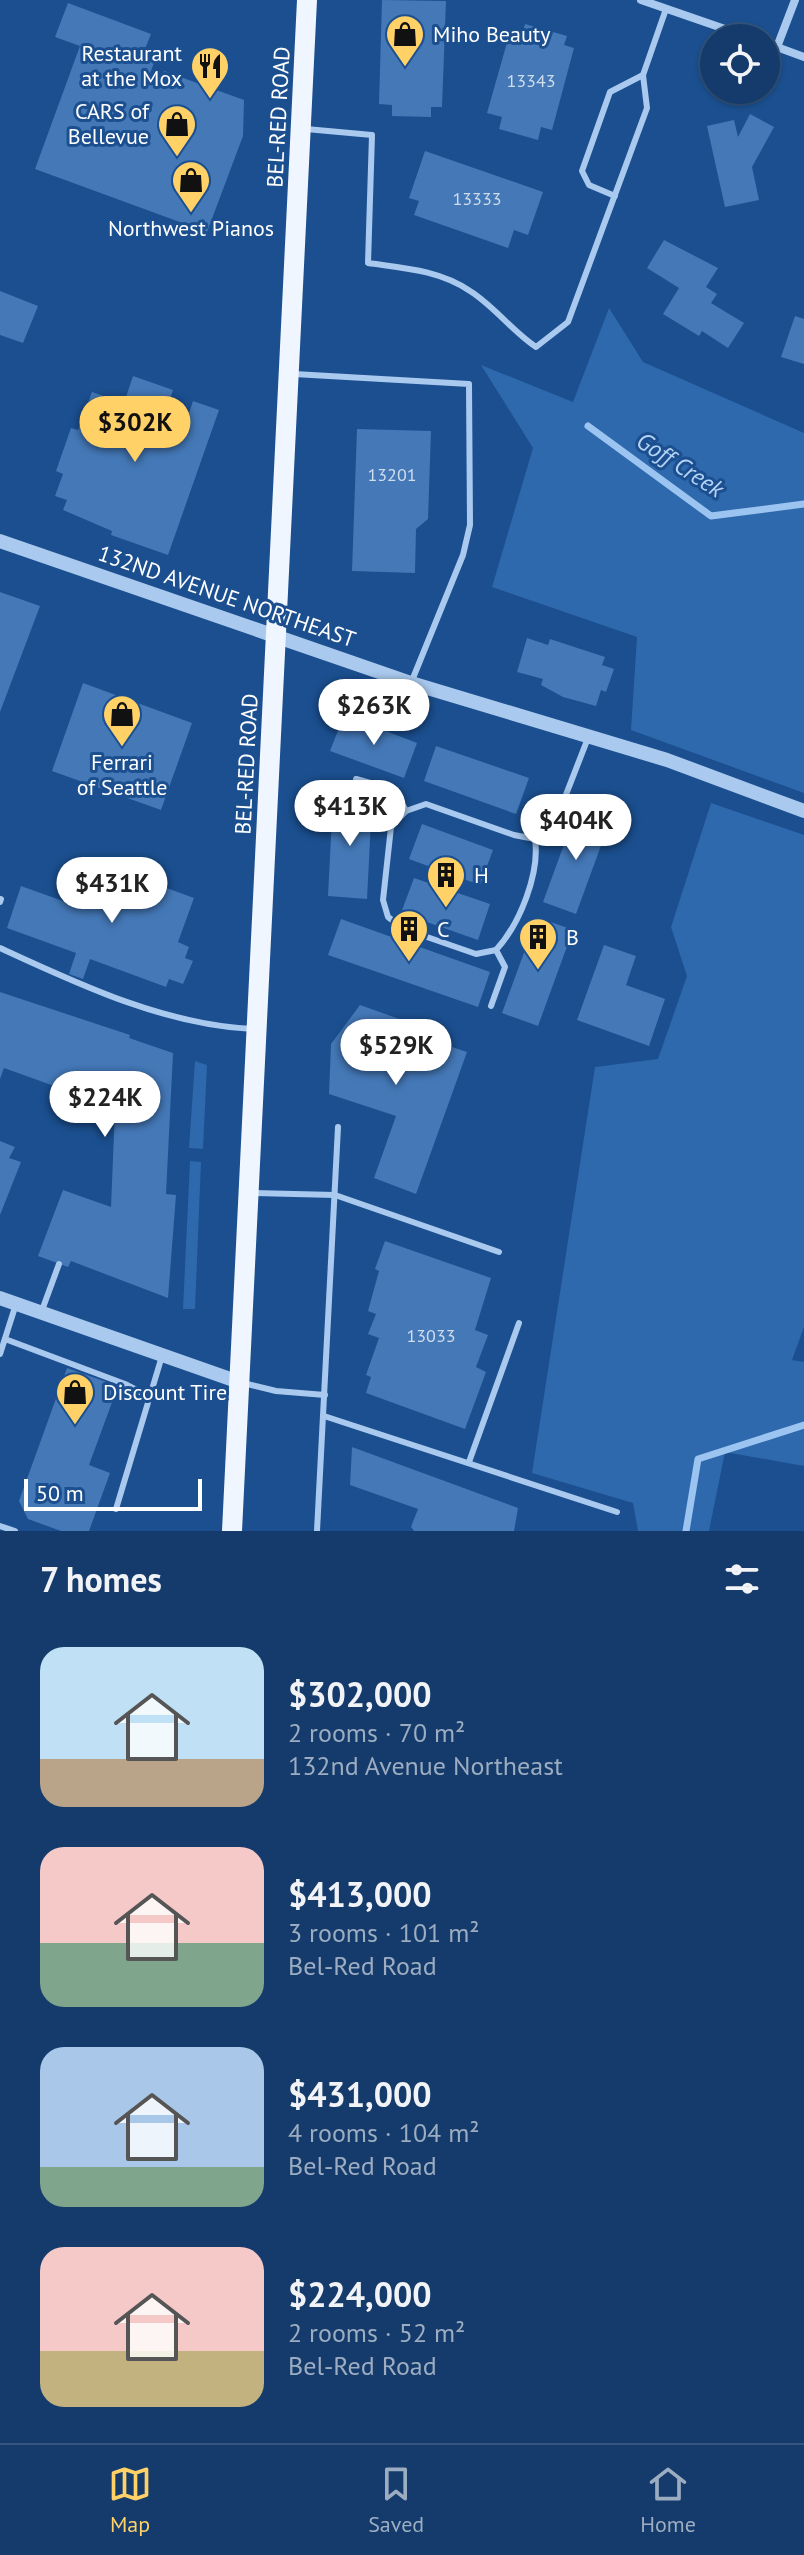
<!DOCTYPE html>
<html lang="en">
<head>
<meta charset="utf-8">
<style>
  body { margin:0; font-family:"PT Sans",sans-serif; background:#214673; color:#f1f3f6; height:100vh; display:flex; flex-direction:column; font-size:30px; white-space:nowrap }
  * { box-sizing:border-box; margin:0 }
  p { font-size:26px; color:#9dadc1 }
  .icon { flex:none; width:44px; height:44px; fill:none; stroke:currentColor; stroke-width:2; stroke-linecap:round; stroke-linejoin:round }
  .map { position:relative; height:1531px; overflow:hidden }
  .side { display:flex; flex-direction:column; background:#143b6b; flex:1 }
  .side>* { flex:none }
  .buttons { position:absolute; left:700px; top:24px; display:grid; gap:16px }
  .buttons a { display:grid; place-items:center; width:80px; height:80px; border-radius:50%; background:#143b6b; box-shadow:0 2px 6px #0004,0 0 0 2px #33557e; font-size:40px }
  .scale { position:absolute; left:24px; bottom:20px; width:178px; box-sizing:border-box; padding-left:8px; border:4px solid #fff; border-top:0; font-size:22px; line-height:28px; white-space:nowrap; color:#fff; -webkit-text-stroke:6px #1b4f8f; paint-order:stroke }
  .price { position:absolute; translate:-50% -68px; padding:0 18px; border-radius:28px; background:#fff; color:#222; font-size:26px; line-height:52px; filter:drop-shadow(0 2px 4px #0008) }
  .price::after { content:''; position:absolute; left:50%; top:48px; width:24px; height:18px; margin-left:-12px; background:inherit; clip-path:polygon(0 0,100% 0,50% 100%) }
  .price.current { background:#ffd166; color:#111 }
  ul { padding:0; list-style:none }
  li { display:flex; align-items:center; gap:24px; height:200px; padding:0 40px }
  li span { display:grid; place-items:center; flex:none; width:224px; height:160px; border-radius:24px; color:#555 }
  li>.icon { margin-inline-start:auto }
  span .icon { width:96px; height:96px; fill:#fffc; stroke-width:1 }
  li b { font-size:34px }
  h2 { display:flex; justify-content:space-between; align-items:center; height:96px; padding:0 40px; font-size:34px }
  .tab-bar { display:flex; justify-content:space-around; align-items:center; height:112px; border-top:2px solid #33557e; background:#143b6b; font-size:22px; color:#9dadc1 }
  .tab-bar a { display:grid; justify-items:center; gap:4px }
  .tab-bar .current { color:#ffd166 }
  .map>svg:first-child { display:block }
  .green { fill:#2e69ad }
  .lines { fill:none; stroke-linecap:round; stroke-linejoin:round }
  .stream { stroke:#9cc4f0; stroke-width:7 }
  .building { fill:#4478b7 }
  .service { stroke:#a9c9ee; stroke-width:6 }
  .minor { stroke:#a9c9ee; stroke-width:8 }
  .tertiary { stroke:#a9c9ee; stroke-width:14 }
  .primary { stroke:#f0f6ff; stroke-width:20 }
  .labels { text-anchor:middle; stroke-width:6; stroke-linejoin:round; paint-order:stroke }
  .number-label { font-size:18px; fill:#d0dded }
  .poi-label { font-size:22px; fill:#fff; stroke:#1b4f8f; text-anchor:start }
  .street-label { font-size:22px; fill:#fff; stroke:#1b4f8f }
  .water-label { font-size:24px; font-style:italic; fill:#b5d3f5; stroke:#1b4f8f }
</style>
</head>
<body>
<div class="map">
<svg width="804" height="1531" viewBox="0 0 804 1531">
  <rect width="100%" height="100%" fill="#1b4f8f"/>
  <g class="green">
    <polygon points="609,308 643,362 804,433 804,793 631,730 637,637 492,587 533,448 481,365 573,402"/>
    <polygon points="711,803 804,835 804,1327 792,1360 804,1362 804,1466 725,1452 709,1531 638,1531 633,1503 532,1473 595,1067 658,1059 687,976 671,927"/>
    <polygon points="195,1061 207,1065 203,1149 189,1148"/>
    <polygon points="190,1161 201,1162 195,1309 183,1309"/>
  </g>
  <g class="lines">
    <g class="stream">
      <polyline points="588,426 711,516 804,504"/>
      <polyline points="686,1531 698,1459 804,1425"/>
    </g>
  </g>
  <g class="building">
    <polygon points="382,0 446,1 442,107 431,107 431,117 392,116 392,105 379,104"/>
    <polygon points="68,3 151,34 145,49 158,53 150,73 162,78 164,71 244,100 243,136 207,232 35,169 80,46 55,37"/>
    <polygon points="525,24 567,36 564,45 574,48 552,130 541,127 538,140 499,129 502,117 487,113 510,32 522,35"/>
    <polygon points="750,114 774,127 752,167 759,200 725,207 707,126 734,120 738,137"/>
    <polygon points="425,151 543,192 528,235 514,230 508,248 414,215 419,201 409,198"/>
    <polygon points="664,240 718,268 706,287 717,294 711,303 744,323 728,348 702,331 699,336 663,314 679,288 647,268"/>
    <polygon points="0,291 38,306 23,343 0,335"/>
    <polygon points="795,316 804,319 804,364 781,357"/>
    <polygon points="133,376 173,390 168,405 189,413 193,401 219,410 168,555 111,535 112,531 63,510 67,500 55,496 63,474 56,471 71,428 78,430 92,392 124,403"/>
    <polygon points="357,429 431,431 428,519 416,529 415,573 352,571"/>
    <polygon points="0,592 40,606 0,712"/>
    <polygon points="527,638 548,645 550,639 605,657 602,665 614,669 606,692 601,690 596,706 563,697 541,685 543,679 517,672"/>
    <polygon points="83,683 192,723 161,810 52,771"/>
    <polygon points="344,715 417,743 404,778 330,751"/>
    <polygon points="436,746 529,778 516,814 424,781"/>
    <polygon points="333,798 372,801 367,899 328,896"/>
    <polygon points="577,809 610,821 576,914 543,902"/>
    <polygon points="422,824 493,850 480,885 409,859"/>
    <polygon points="90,860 194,898 178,942 189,947 185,958 193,961 183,984 169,979 166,987 90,959 83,979 69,974 76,953 7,928 21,886 74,905"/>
    <polygon points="414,878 490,904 478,940 401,913"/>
    <polygon points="537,917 573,930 538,1026 502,1013"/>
    <polygon points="341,919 490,972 478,1007 328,955"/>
    <polygon points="604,945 636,956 626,985 665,999 649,1046 577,1020"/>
    <polygon points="0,992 130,1035 129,1038 173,1053 166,1194 176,1195 168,1298 71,1261 68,1267 38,1256 63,1190 111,1207 115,1108 81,1099 82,1096 4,1068 0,1079"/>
    <polygon points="360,1005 419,1026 416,1035 467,1052 416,1194 374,1178 396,1116 329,1094 331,1044"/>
    <polygon points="0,1141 15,1147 9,1158 21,1162 0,1215"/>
    <polygon points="385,1241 491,1278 475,1330 488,1335 476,1367 486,1372 465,1429 366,1393 371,1377 366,1375 379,1338 368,1334 376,1314 368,1311 379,1271 375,1269"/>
    <polygon points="67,1368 118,1386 89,1465 110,1473 89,1531 61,1531 28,1519 19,1501"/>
    <polygon points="352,1447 518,1508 514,1531 414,1531 411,1527 418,1509 350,1485"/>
  </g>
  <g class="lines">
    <g class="service">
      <path d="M306 129 372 135 368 263C403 268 439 270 470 291 494 306 512 331 536 347L568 322 647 108 643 75 666 9"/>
      <polyline points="615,196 589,185 582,171 610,92 643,75"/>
      <polyline points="294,374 469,384 470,525 463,555 411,683"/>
      <polyline points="356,779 395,790 406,811 426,804 514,835 535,839"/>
      <polyline points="406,811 391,827 383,900 388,917 404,929 476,954 496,950"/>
      <polyline points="0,902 1,899"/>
      <path d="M0 948C80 985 165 1025 253 1029"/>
      <path d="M491 1006 505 967 496 950C520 924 540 873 535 839L553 828 588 738"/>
      <polyline points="252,1193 335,1195 499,1252"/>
      <polyline points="41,1313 59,1264"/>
      <polyline points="5,1339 125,1384 150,1397"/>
      <polyline points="0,1354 16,1304"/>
      <polyline points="243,1383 276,1391 325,1395"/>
      <polyline points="324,1416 617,1512"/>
      <polyline points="469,1462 519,1323"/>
      <polyline points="116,1509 162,1356"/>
      <polyline points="0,1526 15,1531"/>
      <polyline points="317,1531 338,1127"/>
    </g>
    <g class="minor">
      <polyline points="641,0 751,38"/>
      <polyline points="766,43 804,57"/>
      <polyline points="777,47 795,0"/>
    </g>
    <g class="tertiary">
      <polyline points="0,541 411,683 667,760 804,811"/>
      <polyline points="0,1298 239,1382"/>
    </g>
    <polyline class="primary" points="232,1531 307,0"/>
  </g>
  <defs>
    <g id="shop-pin" transform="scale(2)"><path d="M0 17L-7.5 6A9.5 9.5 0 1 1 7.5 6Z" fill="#ffd166" stroke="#1b4f8f"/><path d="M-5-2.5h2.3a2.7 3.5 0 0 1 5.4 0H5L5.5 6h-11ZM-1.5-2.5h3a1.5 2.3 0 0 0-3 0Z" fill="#111"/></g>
    <g id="restaurant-pin" transform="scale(2)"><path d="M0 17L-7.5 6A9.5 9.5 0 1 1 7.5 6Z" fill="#ffd166" stroke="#1b4f8f"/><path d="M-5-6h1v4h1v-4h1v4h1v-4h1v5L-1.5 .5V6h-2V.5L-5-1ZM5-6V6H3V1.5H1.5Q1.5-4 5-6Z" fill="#111"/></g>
    <g id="building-pin" transform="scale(2)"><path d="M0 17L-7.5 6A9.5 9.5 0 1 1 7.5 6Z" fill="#ffd166" stroke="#1b4f8f"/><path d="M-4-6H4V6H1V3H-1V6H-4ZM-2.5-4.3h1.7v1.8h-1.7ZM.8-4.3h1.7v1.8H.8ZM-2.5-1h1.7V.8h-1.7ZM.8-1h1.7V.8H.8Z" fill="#111"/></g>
  </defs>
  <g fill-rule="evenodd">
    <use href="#shop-pin" x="405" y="34"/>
    <use href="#restaurant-pin" x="210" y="66"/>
    <use href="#shop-pin" x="177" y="124"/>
    <use href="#shop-pin" x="191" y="180"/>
    <use href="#shop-pin" x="122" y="714"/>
    <use href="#building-pin" x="446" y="875"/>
    <use href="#building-pin" x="409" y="929"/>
    <use href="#building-pin" x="538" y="937"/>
    <use href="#shop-pin" x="75" y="1392"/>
  </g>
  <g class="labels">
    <g class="number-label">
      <text x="531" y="87">13343</text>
      <text x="477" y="205">13333</text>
      <text x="392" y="481">13201</text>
      <text x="431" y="1342">13033</text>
    </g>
    <g class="poi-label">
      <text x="433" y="42">Miho Beauty</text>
      <text x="182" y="61" text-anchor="end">Restaurant<tspan x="182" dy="25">at the Mox</tspan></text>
      <text x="149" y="119" text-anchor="end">CARS of<tspan x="149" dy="25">Bellevue</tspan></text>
      <text x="191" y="236" text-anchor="middle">Northwest Pianos</text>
      <text x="122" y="770" text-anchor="middle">Ferrari<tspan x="122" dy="25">of Seattle</tspan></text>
      <text x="474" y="883">H</text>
      <text x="437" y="937">C</text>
      <text x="566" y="945">B</text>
      <text x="103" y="1400">Discount Tire</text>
    </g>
    <g class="street-label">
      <text transform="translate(278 117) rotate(-87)" y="8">BEL-RED ROAD</text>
      <text transform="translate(227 596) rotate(19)" y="8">132ND AVENUE NORTHEAST</text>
      <text transform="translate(246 764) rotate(-87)" y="8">BEL-RED ROAD</text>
    </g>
    <g class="water-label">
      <text transform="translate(680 465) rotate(33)" y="8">Goff Creek</text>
    </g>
  </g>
</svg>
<div class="buttons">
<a><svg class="icon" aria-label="locate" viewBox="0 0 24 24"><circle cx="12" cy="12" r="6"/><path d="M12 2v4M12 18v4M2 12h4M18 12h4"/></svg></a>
</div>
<div class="scale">50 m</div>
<b class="price current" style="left:135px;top:464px">$302K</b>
<b class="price" style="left:374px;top:747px">$263K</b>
<b class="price" style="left:350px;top:848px">$413K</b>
<b class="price" style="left:576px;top:862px">$404K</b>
<b class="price" style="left:112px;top:925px">$431K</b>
<b class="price" style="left:396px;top:1087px">$529K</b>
<b class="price" style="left:105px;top:1139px">$224K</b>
</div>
<section class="side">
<h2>7 homes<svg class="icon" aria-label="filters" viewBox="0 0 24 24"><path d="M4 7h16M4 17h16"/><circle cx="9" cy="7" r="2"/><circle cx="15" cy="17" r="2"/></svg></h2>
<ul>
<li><span style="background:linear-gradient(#bfe0f5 70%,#b9a48a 0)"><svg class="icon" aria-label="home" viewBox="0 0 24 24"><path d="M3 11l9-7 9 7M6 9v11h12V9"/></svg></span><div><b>$302,000</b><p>2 rooms · 70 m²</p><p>132nd Avenue Northeast</p></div></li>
<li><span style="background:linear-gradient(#f6c9c9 60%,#7fa58c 0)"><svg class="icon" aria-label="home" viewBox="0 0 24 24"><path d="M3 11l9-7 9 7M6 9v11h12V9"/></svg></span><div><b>$413,000</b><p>3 rooms · 101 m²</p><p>Bel-Red Road</p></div></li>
<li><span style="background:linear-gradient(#a9c7e8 75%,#7fa58c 0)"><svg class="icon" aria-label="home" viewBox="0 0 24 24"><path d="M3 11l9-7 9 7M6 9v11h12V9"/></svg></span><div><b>$431,000</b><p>4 rooms · 104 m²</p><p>Bel-Red Road</p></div></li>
<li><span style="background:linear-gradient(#f6c9c9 65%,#c2b280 0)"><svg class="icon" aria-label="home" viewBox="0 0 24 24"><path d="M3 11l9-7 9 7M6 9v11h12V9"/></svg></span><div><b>$224,000</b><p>2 rooms · 52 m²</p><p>Bel-Red Road</p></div></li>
</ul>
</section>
<nav class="tab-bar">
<a class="current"><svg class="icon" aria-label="map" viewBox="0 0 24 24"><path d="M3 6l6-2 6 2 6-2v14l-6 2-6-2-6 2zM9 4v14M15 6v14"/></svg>Map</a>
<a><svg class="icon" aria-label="saved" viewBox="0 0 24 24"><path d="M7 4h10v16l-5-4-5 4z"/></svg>Saved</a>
<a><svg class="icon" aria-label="home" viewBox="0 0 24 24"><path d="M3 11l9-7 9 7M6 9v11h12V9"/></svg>Home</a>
</nav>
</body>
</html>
